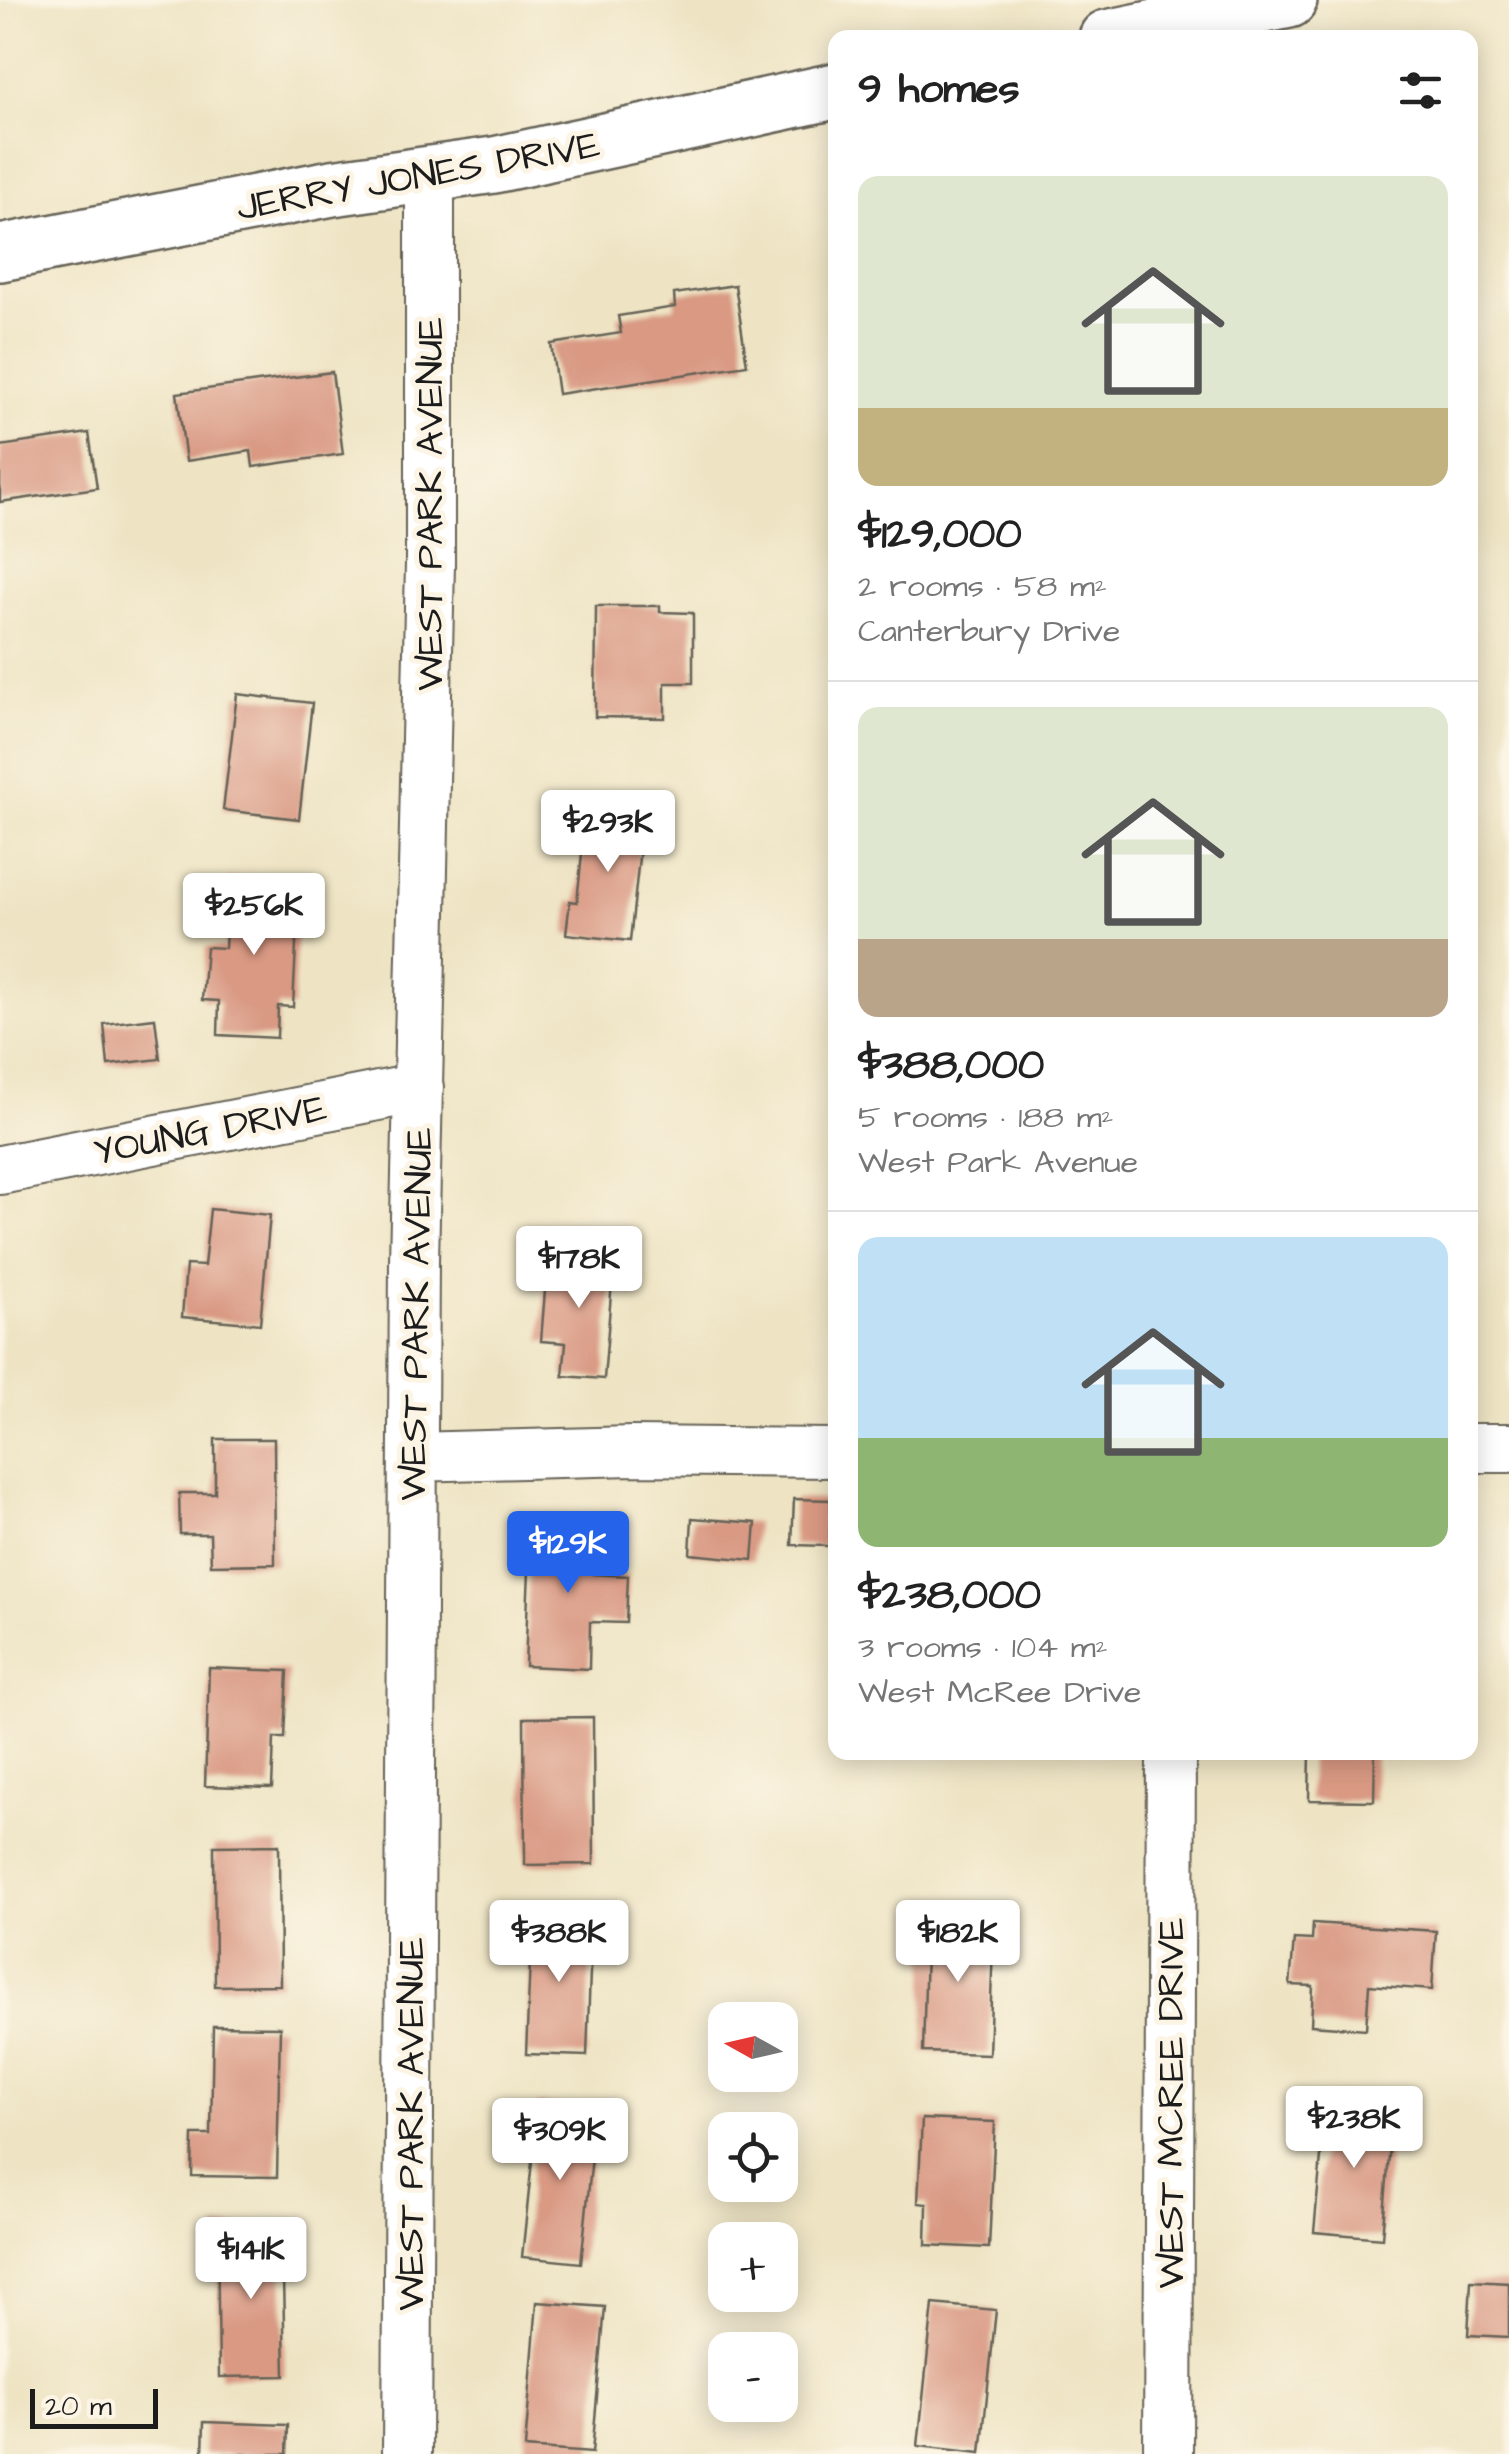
<!DOCTYPE html>
<html lang="en">
<head>
<meta charset="utf-8">
<style>
  body { margin:0; font-family:"Architects Daughter",sans-serif; background:#f6f6f6; color:#222; height:100vh; display:flex; flex-direction:column; font-size:38px; white-space:nowrap }
  * { box-sizing:border-box; margin:0 }
  p { font-size:32px; color:#767676 }
  .icon { flex:none; width:55px; height:55px; fill:none; stroke:currentColor; stroke-width:2; stroke-linecap:round; stroke-linejoin:round }
  .map { position:relative; flex:1; overflow:hidden }
  .drawer { position:absolute; left:828px; top:30px; width:650px; height:1730px; display:flex; flex-direction:column; background:#fff; border-radius:20px; box-shadow:0 5px 25px #0003 }
  .drawer>* { flex:none }
  .needle { width:65px; rotate:278deg }
  .tools { position:absolute; left:708px; top:2002px; display:grid; gap:20px }
  .tools a { display:grid; place-items:center; width:90px; height:90px; border-radius:20px; background:#fff; box-shadow:0 5px 25px #0003; font-size:50px }
  .scale { position:absolute; left:30px; bottom:25px; width:128px; box-sizing:border-box; padding-left:10px; border:5px solid #1c1c1c; border-top:0; font-size:28px; line-height:35px; white-space:nowrap; color:#1c1c1c; -webkit-text-stroke:8px #fcf5e5; paint-order:stroke }
  .price { position:absolute; translate:-50% -85px; padding:0 22px; border-radius:10px; background:#fff; color:#222; font-size:32px; line-height:65px; filter:drop-shadow(0 2px 5px #0008) }
  .price::after { content:''; position:absolute; left:50%; top:60px; width:30px; height:22px; margin-left:-15px; background:inherit; clip-path:polygon(0 0,100% 0,50% 100%) }
  .price.on { background:#2563eb; color:#fff }
  ul { padding:0; list-style:none }
  li { display:grid; align-content:center; gap:20px; height:530px; padding:0 30px }
  li+li { border-top:2px solid #e0e0e0 }
  li span { display:grid; place-items:center; height:310px; border-radius:20px; color:#555 }
  li>.icon { margin-inline-start:auto }
  span .icon { width:180px; height:180px; fill:#fffc; stroke-width:1 }
  li b { font-size:42px }
  h2 { display:flex; justify-content:space-between; align-items:center; height:120px; padding:0 30px; font-size:42px }
  .map>svg:first-child { display:block }
  .building { fill:#d99983 }
  .lines { fill:none; stroke-linecap:round; stroke-linejoin:round }
  .street-casing { stroke:#666257; stroke-width:52 }
  .secondary-casing { stroke:#666257; stroke-width:60 }
  .street { stroke:#fff; stroke-width:48 }
  .secondary { stroke:#fff; stroke-width:55 }
  .labels { text-anchor:middle; stroke-width:10; stroke-linejoin:round; paint-order:stroke }
  .street-label { font-size:38px; fill:#1c1c1c; stroke:#fcf5e5 }
</style>
</head>
<body>
<div class="map">
<svg width="1509" height="2454" viewBox="0 0 1509 2454">
  <rect width="100%" height="100%" fill="#fcf5e5"/>
  <filter id="ink" filterUnits="userSpaceOnUse"><feTurbulence type="fractalNoise" baseFrequency=".01" numOctaves="2"/><feDisplacementMap in="SourceGraphic" scale="20" xChannelSelector="R" yChannelSelector="G"/><feConvolveMatrix kernelMatrix="1 2 1 2 8 2 1 2 1" color-interpolation-filters="sRGB"/></filter>
  <filter id="wash" filterUnits="userSpaceOnUse"><feTurbulence type="fractalNoise" baseFrequency=".0048" numOctaves="4" result="noise"/><feDisplacementMap in="SourceGraphic" scale="40" xChannelSelector="R" yChannelSelector="G"/><feGaussianBlur stdDeviation="2.25" result="paint"/><feColorMatrix in="noise" values="0 0 0 0 0 0 0 0 0 0 0 0 0 0 0 0 0 1.4 0 .05"/><feComposite in="paint" operator="in"/></filter>
  <g filter="url(#wash)">
    <rect width="100%" height="100%" fill="#eee4c4"/>
    <g id="blocks">
      <g class="building">
        <polygon points="735,285 747,365 558,394 551,344 621,333 618,316 675,307 674,294"/>
        <polygon points="332,372 343,454 253,467 251,451 186,461 177,393"/>
        <polygon points="89,433 97,488 0,502 0,446"/>
        <polygon points="596,606 660,606 660,612 693,613 693,683 665,683 665,718 595,717"/>
        <polygon points="237,694 312,703 299,819 223,810"/>
        <polygon points="587,806 644,811 630,941 566,934 570,901 577,902"/>
        <polygon points="229,879 299,883 293,1007 278,1006 277,1038 218,1035 219,1001 202,1000 206,947 225,948"/>
        <polygon points="155,1018 160,1059 108,1065 104,1024"/>
        <polygon points="210,1209 270,1215 260,1324 182,1317 186,1265 204,1266"/>
        <polygon points="548,1252 614,1257 604,1379 563,1376 566,1343 541,1341"/>
        <polygon points="215,1439 274,1439 275,1564 211,1565 210,1534 180,1534 179,1493 215,1493"/>
        <polygon points="794,1499 831,1500 829,1546 792,1545"/>
        <polygon points="692,1518 756,1523 753,1560 690,1554"/>
        <polygon points="531,1522 595,1524 593,1574 628,1576 626,1623 590,1622 589,1669 525,1666"/>
        <polygon points="209,1668 288,1671 285,1738 274,1738 272,1788 205,1786"/>
        <polygon points="593,1717 594,1864 525,1865 524,1718"/>
        <polygon points="1310,1752 1375,1752 1374,1801 1309,1800"/>
        <polygon points="279,1845 280,1985 215,1986 214,1846"/>
        <polygon points="532,1913 592,1915 587,2056 526,2054"/>
        <polygon points="927,1916 994,1918 989,2054 923,2052"/>
        <polygon points="1313,1923 1436,1931 1432,1990 1369,1985 1366,2029 1311,2025 1313,1986 1290,1985 1294,1939 1312,1940"/>
        <polygon points="213,2026 280,2027 277,2177 192,2176 193,2135 211,2135"/>
        <polygon points="1326,2103 1393,2109 1382,2238 1314,2232"/>
        <polygon points="538,2104 597,2109 581,2263 522,2257"/>
        <polygon points="922,2119 995,2122 989,2248 926,2245 927,2204 918,2203"/>
        <polygon points="282,2226 285,2376 219,2377 217,2228"/>
        <polygon points="1471,2281 1509,2283 1509,2337 1468,2335"/>
        <polygon points="537,2302 605,2307 592,2453 525,2448"/>
        <polygon points="933,2304 996,2310 981,2453 918,2446"/>
        <polygon points="204,2422 288,2425 287,2454 203,2454"/>
      </g>
    </g>
  </g>
  <g filter="url(#ink)">
    <use href="#blocks" fill-opacity="0" stroke="#666257" stroke-width="2.5"/>
    <g class="lines">
      <g class="street-casing">
        <g id="street">
          <polyline points="0,1170 419,1088"/>
          <polyline points="1470,1448 1509,1448"/>
          <polyline points="413,1457 632,1451 835,1453"/>
          <polyline points="407,2454 414,1261 430,564 430,174"/>
          <polyline points="1168,2454 1171,1752"/>
        </g>
      </g>
      <g class="secondary-casing">
        <g id="secondary">
          <polyline points="1107,38 1289,0"/>
          <polyline points="0,253 332,188 494,165 835,91"/>
        </g>
      </g>
      <use href="#street" class="street"/>
      <use href="#secondary" class="secondary"/>
    </g>
  </g>
  <g class="labels">
    <g class="street-label">
      <text transform="translate(418 175) rotate(-10)" y="13">JERRY JONES DRIVE</text>
      <text transform="translate(429 504) rotate(-90)" y="13">WEST PARK AVENUE</text>
      <text transform="translate(210 1129) rotate(-11)" y="13">YOUNG DRIVE</text>
      <text transform="translate(415 1314) rotate(-89)" y="13">WEST PARK AVENUE</text>
      <text transform="translate(1170 2103) rotate(-90)" y="13">WEST MCREE DRIVE</text>
      <text transform="translate(410 2124) rotate(-90)" y="13">WEST PARK AVENUE</text>
    </g>
  </g>
</svg>
<div class="tools">
<a><svg class="needle" viewBox="-14 -14 28 28"><path d="M0-13l5 13h-10z" fill="#e53935"/><path d="M0 13l5-13h-10z" fill="#767676"/></svg></a>
<a><svg class="icon" aria-label="locate" viewBox="0 0 24 24"><circle cx="12" cy="12" r="6"/><path d="M12 2v4M12 18v4M2 12h4M18 12h4"/></svg></a>
<a>+</a>
<a>−</a>
</div>
<div class="scale">20 m</div>
<b class="price" style="left:608px;top:875px">$293K</b>
<b class="price" style="left:254px;top:958px">$256K</b>
<b class="price" style="left:579px;top:1311px">$178K</b>
<b class="price on" style="left:568px;top:1596px">$129K</b>
<b class="price" style="left:559px;top:1985px">$388K</b>
<b class="price" style="left:958px;top:1985px">$182K</b>
<b class="price" style="left:1354px;top:2171px">$238K</b>
<b class="price" style="left:560px;top:2183px">$309K</b>
<b class="price" style="left:251px;top:2302px">$141K</b>
<section class="drawer">
<h2>9 homes<svg class="icon" aria-label="filters" viewBox="0 0 24 24"><path d="M4 7h16M4 17h16"/><circle cx="9" cy="7" r="2"/><circle cx="15" cy="17" r="2"/></svg></h2>
<ul>
<li><span style="background:linear-gradient(#dfe7d0 75%,#c2b280 0)"><svg class="icon" aria-label="home" viewBox="0 0 24 24"><path d="M3 11l9-7 9 7M6 9v11h12V9"/></svg></span><div><b>$129,000</b><p>2 rooms · 58 m²</p><p>Canterbury Drive</p></div></li>
<li><span style="background:linear-gradient(#dfe7d0 75%,#b9a48a 0)"><svg class="icon" aria-label="home" viewBox="0 0 24 24"><path d="M3 11l9-7 9 7M6 9v11h12V9"/></svg></span><div><b>$388,000</b><p>5 rooms · 188 m²</p><p>West Park Avenue</p></div></li>
<li><span style="background:linear-gradient(#bfe0f5 65%,#8fb573 0)"><svg class="icon" aria-label="home" viewBox="0 0 24 24"><path d="M3 11l9-7 9 7M6 9v11h12V9"/></svg></span><div><b>$238,000</b><p>3 rooms · 104 m²</p><p>West McRee Drive</p></div></li>
</ul>
</section>
</div>
</body>
</html>
